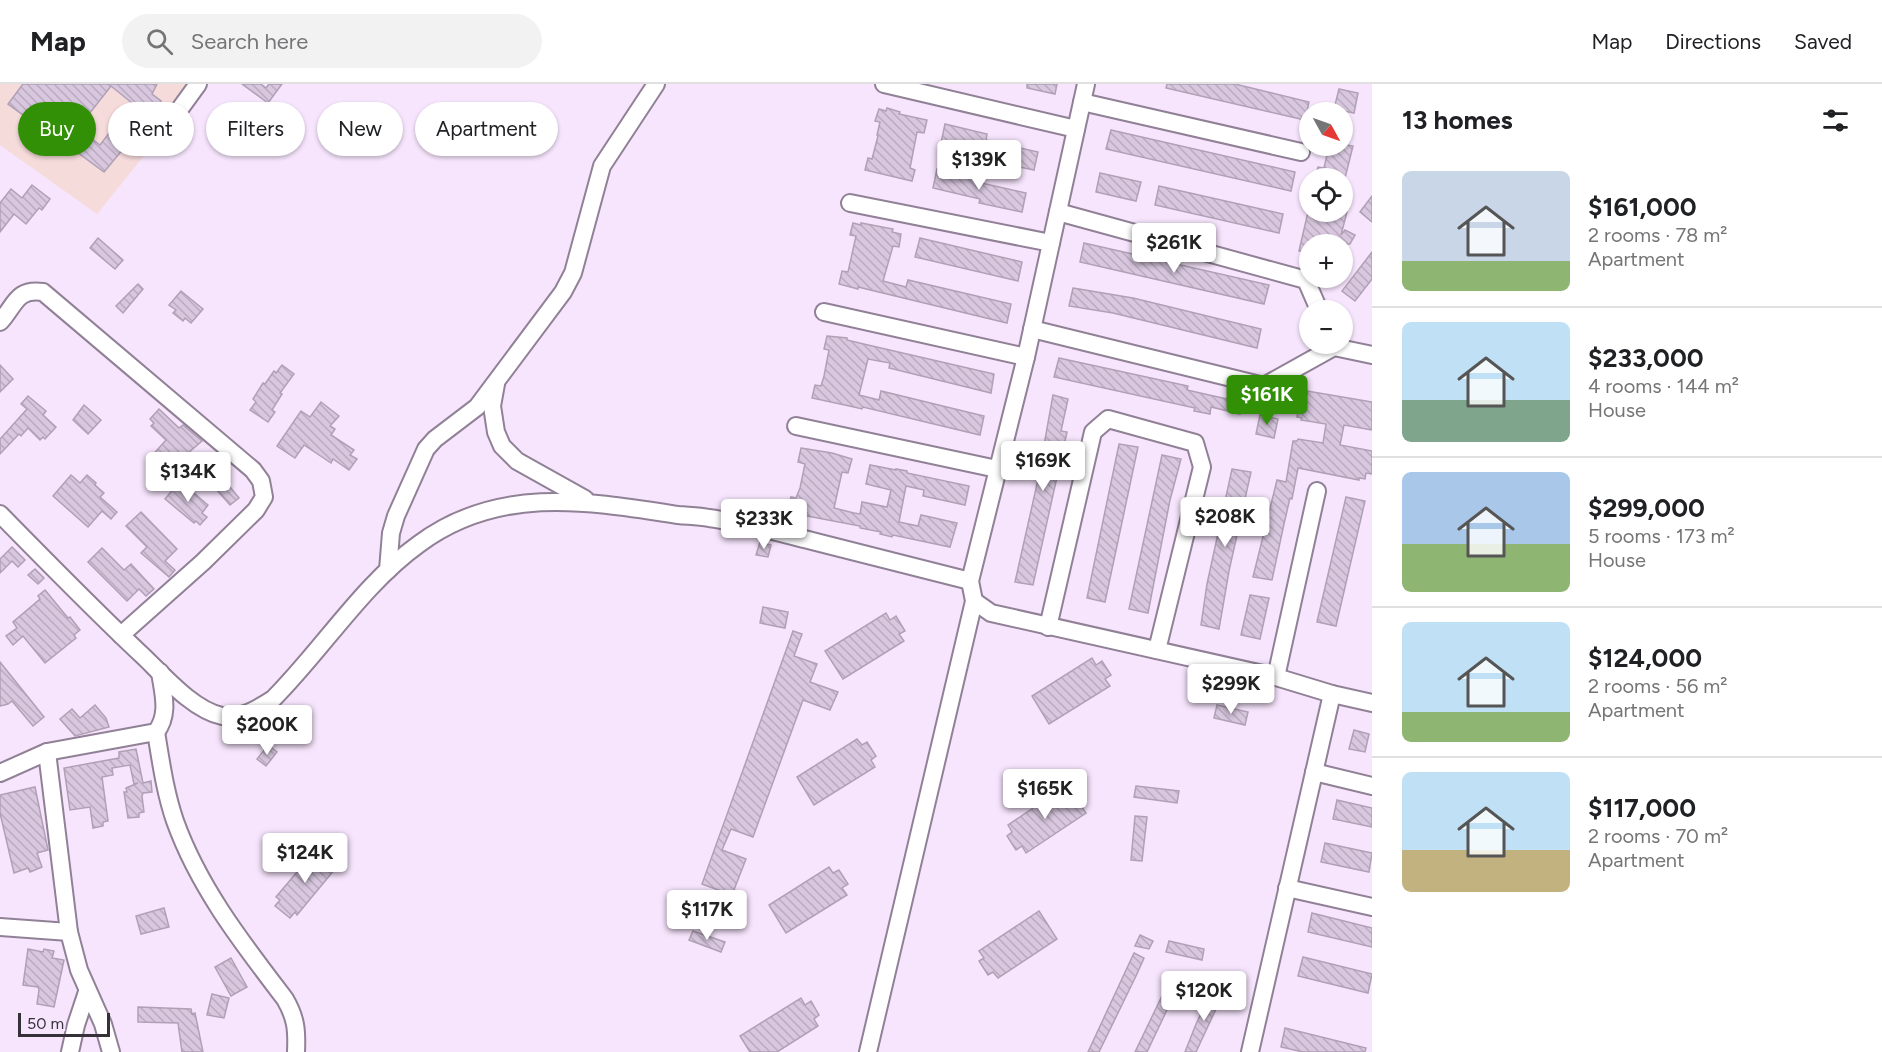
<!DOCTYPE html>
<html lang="en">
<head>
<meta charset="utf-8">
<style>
  body { margin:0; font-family:Figtree,sans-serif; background:#f2f2f2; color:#202124; height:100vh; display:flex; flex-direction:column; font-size:22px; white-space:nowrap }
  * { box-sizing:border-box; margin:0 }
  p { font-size:20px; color:#757577 }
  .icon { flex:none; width:33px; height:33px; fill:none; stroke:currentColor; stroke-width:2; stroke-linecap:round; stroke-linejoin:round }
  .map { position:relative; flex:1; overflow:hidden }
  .drawer { display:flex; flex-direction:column; background:#fff; width:510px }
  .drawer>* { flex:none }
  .top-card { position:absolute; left:18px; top:18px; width:570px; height:54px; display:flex; gap:12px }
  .needle { width:39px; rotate:130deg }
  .controls { position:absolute; left:1299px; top:18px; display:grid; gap:12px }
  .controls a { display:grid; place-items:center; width:54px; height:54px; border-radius:50%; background:#fff; box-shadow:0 2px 4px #0004; font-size:30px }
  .scale { position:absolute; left:18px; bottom:15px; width:92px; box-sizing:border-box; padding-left:6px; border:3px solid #363039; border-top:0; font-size:16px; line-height:21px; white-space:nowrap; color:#363039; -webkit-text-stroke:4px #f7e5fd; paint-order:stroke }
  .price { position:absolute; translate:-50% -51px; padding:0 14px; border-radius:6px; background:#fff; color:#222; font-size:20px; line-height:39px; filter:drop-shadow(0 2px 3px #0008) }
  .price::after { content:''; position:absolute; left:50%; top:36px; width:18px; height:14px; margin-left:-9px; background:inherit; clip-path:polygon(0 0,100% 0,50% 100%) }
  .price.on { background:#329006; color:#fff }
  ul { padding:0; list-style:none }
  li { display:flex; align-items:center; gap:18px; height:150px; padding:0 30px }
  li+li { border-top:2px solid #e0e0e0 }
  li span { display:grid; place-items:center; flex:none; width:168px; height:120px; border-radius:9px; color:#555 }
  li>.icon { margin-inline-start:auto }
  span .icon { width:72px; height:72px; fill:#fffc; stroke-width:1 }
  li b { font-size:26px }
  h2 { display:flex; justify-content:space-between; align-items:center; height:72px; padding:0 30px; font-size:26px }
  .pill { padding:0 21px; border-radius:27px; background:#fff; box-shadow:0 2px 4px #0004; font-size:21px; line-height:54px }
  .pill.on { background:#329006; color:#fff }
  header { display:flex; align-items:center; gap:36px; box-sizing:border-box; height:84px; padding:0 30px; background:#fff; border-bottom:2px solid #e0e0e0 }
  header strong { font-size:28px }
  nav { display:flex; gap:33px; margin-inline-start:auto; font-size:21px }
  .search { width:420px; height:54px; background:#f2f2f2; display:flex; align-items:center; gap:15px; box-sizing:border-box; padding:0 21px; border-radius:33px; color:#757577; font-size:22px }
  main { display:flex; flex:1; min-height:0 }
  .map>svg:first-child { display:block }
  .education { fill:#f6dbdb }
  .building { fill:url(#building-back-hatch); stroke:#b0a0b6; stroke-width:1.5; fill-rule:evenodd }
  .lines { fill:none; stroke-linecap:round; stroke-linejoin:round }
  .minor-casing { stroke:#908196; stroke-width:20 }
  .minor { stroke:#fff; stroke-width:16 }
</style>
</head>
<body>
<header>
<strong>Map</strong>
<div class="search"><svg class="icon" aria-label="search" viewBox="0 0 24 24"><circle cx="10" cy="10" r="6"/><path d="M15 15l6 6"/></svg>Search here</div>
<nav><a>Map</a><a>Directions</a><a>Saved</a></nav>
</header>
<main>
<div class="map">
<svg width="1372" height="968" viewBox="0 0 1372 968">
  <defs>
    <pattern id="building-back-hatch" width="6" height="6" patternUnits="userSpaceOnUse" patternTransform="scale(1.5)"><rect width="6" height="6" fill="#d8c7df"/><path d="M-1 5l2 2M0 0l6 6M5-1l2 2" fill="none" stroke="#baabc0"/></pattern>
  </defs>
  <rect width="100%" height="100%" fill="#f7e5fd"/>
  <polygon class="education" points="0,0 202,0 97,130 0,61"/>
  <g class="building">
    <path d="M23 0H157L152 10 161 17 127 66 124 64 104 88 70 63 68 65 35 38 34 39 8 20ZM111 2 132 19 100 61 78 44Z"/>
    <polygon points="242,0 261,0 266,4 269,0 282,0 268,19"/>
    <polygon points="1027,0 1057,0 1055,10 1027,4"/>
    <polygon points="1167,0 1235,0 1309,18 1305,36 1166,4"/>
    <polygon points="1339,5 1358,9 1354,29 1334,25"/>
    <polygon points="887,24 900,28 899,30 927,36 924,49 917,48 910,84 915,86 912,97 865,86 868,74 872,75 878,52 877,51 880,38 875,37 879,25 886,27"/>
    <polygon points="945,40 987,50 986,56 1038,68 1034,86 990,77 992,70 941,59"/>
    <polygon points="1111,46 1295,88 1291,107 1106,65"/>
    <polygon points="1342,60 1353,62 1345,94 1315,94 1318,83 1324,84 1329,62 1342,62"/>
    <polygon points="937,85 978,94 977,98 1026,109 1022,128 979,119 980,115 933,104"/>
    <polygon points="1100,89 1141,98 1136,117 1096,108"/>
    <polygon points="32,101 50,115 42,126 39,124 26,140 14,130 0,148 0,119 11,105 22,114"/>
    <polygon points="1159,102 1283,130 1279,149 1155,121"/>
    <polygon points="1372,112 1372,138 1360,128"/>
    <polygon points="1308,128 1347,128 1341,151 1345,146 1355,151 1350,160 1310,160 1310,169 1299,167"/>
    <polygon points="853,139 861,141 861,139 893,145 892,148 901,150 899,163 893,162 883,197 906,203 908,196 1011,220 1007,239 858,203 858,205 839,200 842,187 848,188 856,152 850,151"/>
    <polygon points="98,154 123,176 115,185 90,164"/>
    <polygon points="920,154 1022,178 1018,197 915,173"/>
    <polygon points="1084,159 1269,201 1264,220 1080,178"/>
    <polygon points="1372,168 1372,195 1355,217 1342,207"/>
    <polygon points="138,200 143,205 123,229 116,222"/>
    <polygon points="1073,204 1133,214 1261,245 1257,264 1113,229 1069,222"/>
    <polygon points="181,207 203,225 191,239 185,234 183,237 173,229 176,226 169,221"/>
    <polygon points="827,252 847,254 847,256 868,261 994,290 991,309 889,284 890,279 868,275 859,311 879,316 881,307 984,332 980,351 863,323 862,325 854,323 812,314 815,301 821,302 824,292 829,266 824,265"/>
    <polygon points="1059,274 1188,302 1187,306 1227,315 1229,308 1245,311 1240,330 1211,323 1210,330 1194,327 1195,324 1054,293"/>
    <polygon points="0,281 13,295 0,308"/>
    <polygon points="282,281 294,290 280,309 282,310 272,326 275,328 268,338 250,326 256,318 253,315 263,299 265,300 274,287 276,289"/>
    <polygon points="1307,307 1372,318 1372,346 1344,341 1340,361 1372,367 1372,390 1366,389 1365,395 1359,394 1359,396 1298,384 1292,415 1290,414 1284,440 1272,496 1253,493 1277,396 1286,398 1293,357 1297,357 1298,355 1323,359 1326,340 1301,336 1302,334 1297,333 1302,309 1307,310"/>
    <polygon points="1053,311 1068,315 1061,347 1067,348 1033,501 1015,498 1037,400"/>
    <polygon points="28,312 46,327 43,331 56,343 45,355 43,353 40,356 28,344 21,352 19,350 0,370 0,355 27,325 21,320"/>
    <polygon points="321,318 339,332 330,342 335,345 331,351 354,366 350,371 357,375 349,386 333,375 331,379 304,361 295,374 277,362 301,327 310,333"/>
    <polygon points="84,321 101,336 88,350 73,336"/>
    <polygon points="159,325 179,344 183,341 202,357 181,375 178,372 162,387 150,374 166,356 151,342 154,339 150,335"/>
    <polygon points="1260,331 1278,335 1274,354 1256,350"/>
    <polygon points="1119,360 1138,363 1105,518 1087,514"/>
    <polygon points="801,364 832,369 852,375 848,389 842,388 834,424 854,429 860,430 862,418 887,423 891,406 866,400 870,381 896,386 896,385 907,387 907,389 969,402 965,421 923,412 924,406 906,402 899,438 918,442 921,431 957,439 950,463 893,451 892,453 880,450 881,448 860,444 860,442 807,432 788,426 791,413 796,414 800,404 805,380 798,378"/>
    <polygon points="1162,371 1181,375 1170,416 1148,529 1129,525"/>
    <polygon points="1232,385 1251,388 1229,487 1219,545 1201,541 1207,500"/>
    <polygon points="71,391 80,399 87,391 96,399 95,401 104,409 100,413 117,428 111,435 102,427 88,443 53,412"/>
    <polygon points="180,397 208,421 202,429 207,433 200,441 196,437 194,439 165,415"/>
    <polygon points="225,397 239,414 230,421 216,405"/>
    <polygon points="1346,413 1365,417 1336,542 1317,538"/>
    <polygon points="141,428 177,465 165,477 175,486 169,493 141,469 147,463 126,442"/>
    <polygon points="760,458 771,461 768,473 756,471"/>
    <polygon points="12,463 25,476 18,483 12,477 0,489 0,475"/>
    <polygon points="102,464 124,486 131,480 154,505 146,512 139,505 127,517 88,478"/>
    <polygon points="35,485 44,494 38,500 28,491"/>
    <polygon points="45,506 68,534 70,533 80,546 74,551 76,554 45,579 23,552 13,561 6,552 17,544 13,538 40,515 38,512"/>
    <polygon points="1250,511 1269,514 1260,555 1241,551"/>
    <polygon points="763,523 788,528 785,544 760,539"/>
    <polygon points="886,529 890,536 896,532 905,547 899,550 904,557 843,595 825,567"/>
    <polygon points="793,547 802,550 794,572 817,580 810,598 838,608 830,626 803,616 753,753 731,745 722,766 746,775 732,811 702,800"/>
    <polygon points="1092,574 1096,581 1102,577 1111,591 1105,595 1110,602 1049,640 1032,612"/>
    <polygon points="0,578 44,633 33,642 12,617 8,620 0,622"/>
    <polygon points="95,621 106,634 109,643 75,652 60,635 72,625 80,634"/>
    <polygon points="1217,621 1248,628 1245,641 1214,634"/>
    <polygon points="1354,646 1369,650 1365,668 1349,665"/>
    <polygon points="857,655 862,661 867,658 876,672 871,676 875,683 814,721 797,693"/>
    <polygon points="268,661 277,668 266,682 257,675"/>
    <polygon points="136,665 143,699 151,697 152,708 143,709 142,712 144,728 139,729 139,733 128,734 124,708 127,708 126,704 138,699 134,700 130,681 112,684 113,691 102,693 108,737 103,738 103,742 93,744 90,723 70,726 64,684 119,674 119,668"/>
    <polygon points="1067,701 1086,729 1026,769 1022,762 1016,766 1007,752 1012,748 1008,741"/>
    <polygon points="1136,702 1179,707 1177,719 1134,713"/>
    <polygon points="35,703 48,766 37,769 42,783 30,788 28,784 14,789 0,729 0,711"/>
    <polygon points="1337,716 1372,724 1372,743 1333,735"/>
    <polygon points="1135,732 1147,733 1142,777 1131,776"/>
    <polygon points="1325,759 1372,769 1369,788 1321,778"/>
    <polygon points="314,768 320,772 323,769 332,777 329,780 335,785 297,831 295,828 290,834 275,822 280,816 276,813"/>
    <polygon points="829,783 833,789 839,786 848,800 842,804 847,811 786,849 769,821"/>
    <polygon points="164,824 169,843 141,850 136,832"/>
    <polygon points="1039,827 1057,855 998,894 993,888 988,891 979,877 984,874 979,867"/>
    <polygon points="1312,829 1372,844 1372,863 1308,848"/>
    <polygon points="693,847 725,858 721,868 689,856"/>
    <polygon points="1140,851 1153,857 1149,865 1135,862"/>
    <polygon points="1169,857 1204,865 1202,876 1166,868"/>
    <polygon points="28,865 43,868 44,865 54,867 52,874 64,876 54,923 37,920 39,906 38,903 23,901"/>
    <polygon points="1134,869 1144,874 1136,892 1099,968 1088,968"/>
    <polygon points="1303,873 1372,890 1368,909 1298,892"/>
    <polygon points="231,874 247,903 231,912 215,883"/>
    <polygon points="1173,889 1185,894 1178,909 1176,907 1147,968 1135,968"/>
    <polygon points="1212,907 1222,912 1196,968 1185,968 1196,940"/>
    <polygon points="212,910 229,914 224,934 207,931"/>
    <polygon points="801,914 805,921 811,917 819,931 814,935 818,942 777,968 750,968 740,952"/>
    <polygon points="138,923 191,925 192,930 195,929 203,968 182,968 178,939 138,938"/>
    <polygon points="1285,944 1366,964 1365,968 1303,968 1281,963"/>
  </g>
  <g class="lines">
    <g class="minor-casing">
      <g id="minor">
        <polyline points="884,0 1076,45"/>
        <polyline points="1082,18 1301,68"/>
        <polyline points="158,55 198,0"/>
        <polyline points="850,119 1051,159"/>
        <polyline points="1058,128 1306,196 1319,226"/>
        <polyline points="824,228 1026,273"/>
        <path d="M0 238C15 222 16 204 43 208L253 386 261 397 264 413 256 426 203 478 121 551"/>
        <polyline points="1032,245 1264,302 1334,263 1372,271"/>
        <polyline points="496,300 492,322 496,348 502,362 517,377 585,415"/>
        <polyline points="796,342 997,385"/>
        <path d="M0 430C47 478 94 526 143 572 164 592 193 626 222 632 240 636 259 624 273 615 322 566 363 500 419 460 498 401 588 417 678 431 688 432 699 432 709 434 745 439 780 449 816 458 867 471 918 484 970 497"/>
        <polyline points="388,486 391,449 396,432 426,365 435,355 477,323 563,208 573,189 602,82 656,0"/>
        <polyline points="974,517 991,529 1276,593 1332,610 1372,619"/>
        <polyline points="1048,543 1093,348 1108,335 1195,359 1202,383 1157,566"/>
        <polyline points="1276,593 1317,407"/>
        <path d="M156 648C161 678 165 708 175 737 199 804 243 860 285 915 296 934 297 946 296 968"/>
        <polyline points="47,668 69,848 79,886 103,940 111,968"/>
        <polyline points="1314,688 1372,702"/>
        <path d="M0 689 47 668 156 648C170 630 163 609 160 588"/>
        <polyline points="1287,804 1372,823"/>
        <polyline points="0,843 69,848"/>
        <polyline points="70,968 76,941 87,908"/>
        <polyline points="868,968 974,517 970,497 1026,273 1086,0"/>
        <polyline points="1250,968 1332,610"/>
      </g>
    </g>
    <use href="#minor" class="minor"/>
  </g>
</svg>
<div class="controls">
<a><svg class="needle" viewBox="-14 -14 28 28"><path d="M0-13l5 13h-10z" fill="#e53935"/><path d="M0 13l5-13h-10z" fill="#757577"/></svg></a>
<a><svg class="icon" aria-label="locate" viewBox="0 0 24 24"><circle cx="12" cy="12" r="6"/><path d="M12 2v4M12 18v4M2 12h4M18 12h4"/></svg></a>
<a>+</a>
<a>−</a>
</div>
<div class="scale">50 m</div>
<b class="price" style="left:979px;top:107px">$139K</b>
<b class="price" style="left:1174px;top:190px">$261K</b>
<b class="price on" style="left:1267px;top:342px">$161K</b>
<b class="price" style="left:1043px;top:408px">$169K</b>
<b class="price" style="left:188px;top:419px">$134K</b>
<b class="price" style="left:1225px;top:464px">$208K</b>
<b class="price" style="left:764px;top:466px">$233K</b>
<b class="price" style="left:1231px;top:631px">$299K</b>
<b class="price" style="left:267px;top:672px">$200K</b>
<b class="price" style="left:1045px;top:736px">$165K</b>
<b class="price" style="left:305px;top:800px">$124K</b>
<b class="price" style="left:707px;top:857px">$117K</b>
<b class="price" style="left:1204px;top:938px">$120K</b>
<div class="top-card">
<a class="pill on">Buy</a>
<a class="pill">Rent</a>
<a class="pill">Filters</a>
<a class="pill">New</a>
<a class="pill">Apartment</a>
</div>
</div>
<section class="drawer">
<h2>13 homes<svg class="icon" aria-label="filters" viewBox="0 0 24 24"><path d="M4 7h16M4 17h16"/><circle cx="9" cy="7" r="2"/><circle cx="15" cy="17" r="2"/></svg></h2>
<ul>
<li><span style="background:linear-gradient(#c9d6e8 75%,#8fb573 0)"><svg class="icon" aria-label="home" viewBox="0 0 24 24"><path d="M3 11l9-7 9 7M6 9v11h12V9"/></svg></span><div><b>$161,000</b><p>2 rooms · 78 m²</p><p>Apartment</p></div></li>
<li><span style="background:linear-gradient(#bfe0f5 65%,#7fa58c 0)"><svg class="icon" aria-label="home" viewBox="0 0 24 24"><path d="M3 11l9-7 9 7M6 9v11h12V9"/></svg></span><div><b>$233,000</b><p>4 rooms · 144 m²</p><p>House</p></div></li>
<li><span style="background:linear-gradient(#a9c7e8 60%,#8fb573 0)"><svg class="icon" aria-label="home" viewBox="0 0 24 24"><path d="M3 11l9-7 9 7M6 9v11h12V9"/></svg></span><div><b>$299,000</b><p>5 rooms · 173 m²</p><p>House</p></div></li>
<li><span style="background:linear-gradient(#bfe0f5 75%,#8fb573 0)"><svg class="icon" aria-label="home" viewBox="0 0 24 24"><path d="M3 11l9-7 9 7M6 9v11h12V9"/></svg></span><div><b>$124,000</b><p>2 rooms · 56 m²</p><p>Apartment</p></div></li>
<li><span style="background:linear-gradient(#bfe0f5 65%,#c2b280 0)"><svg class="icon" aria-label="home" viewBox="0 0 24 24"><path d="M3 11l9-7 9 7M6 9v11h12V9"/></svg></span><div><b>$117,000</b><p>2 rooms · 70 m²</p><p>Apartment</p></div></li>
</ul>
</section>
</main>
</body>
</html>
